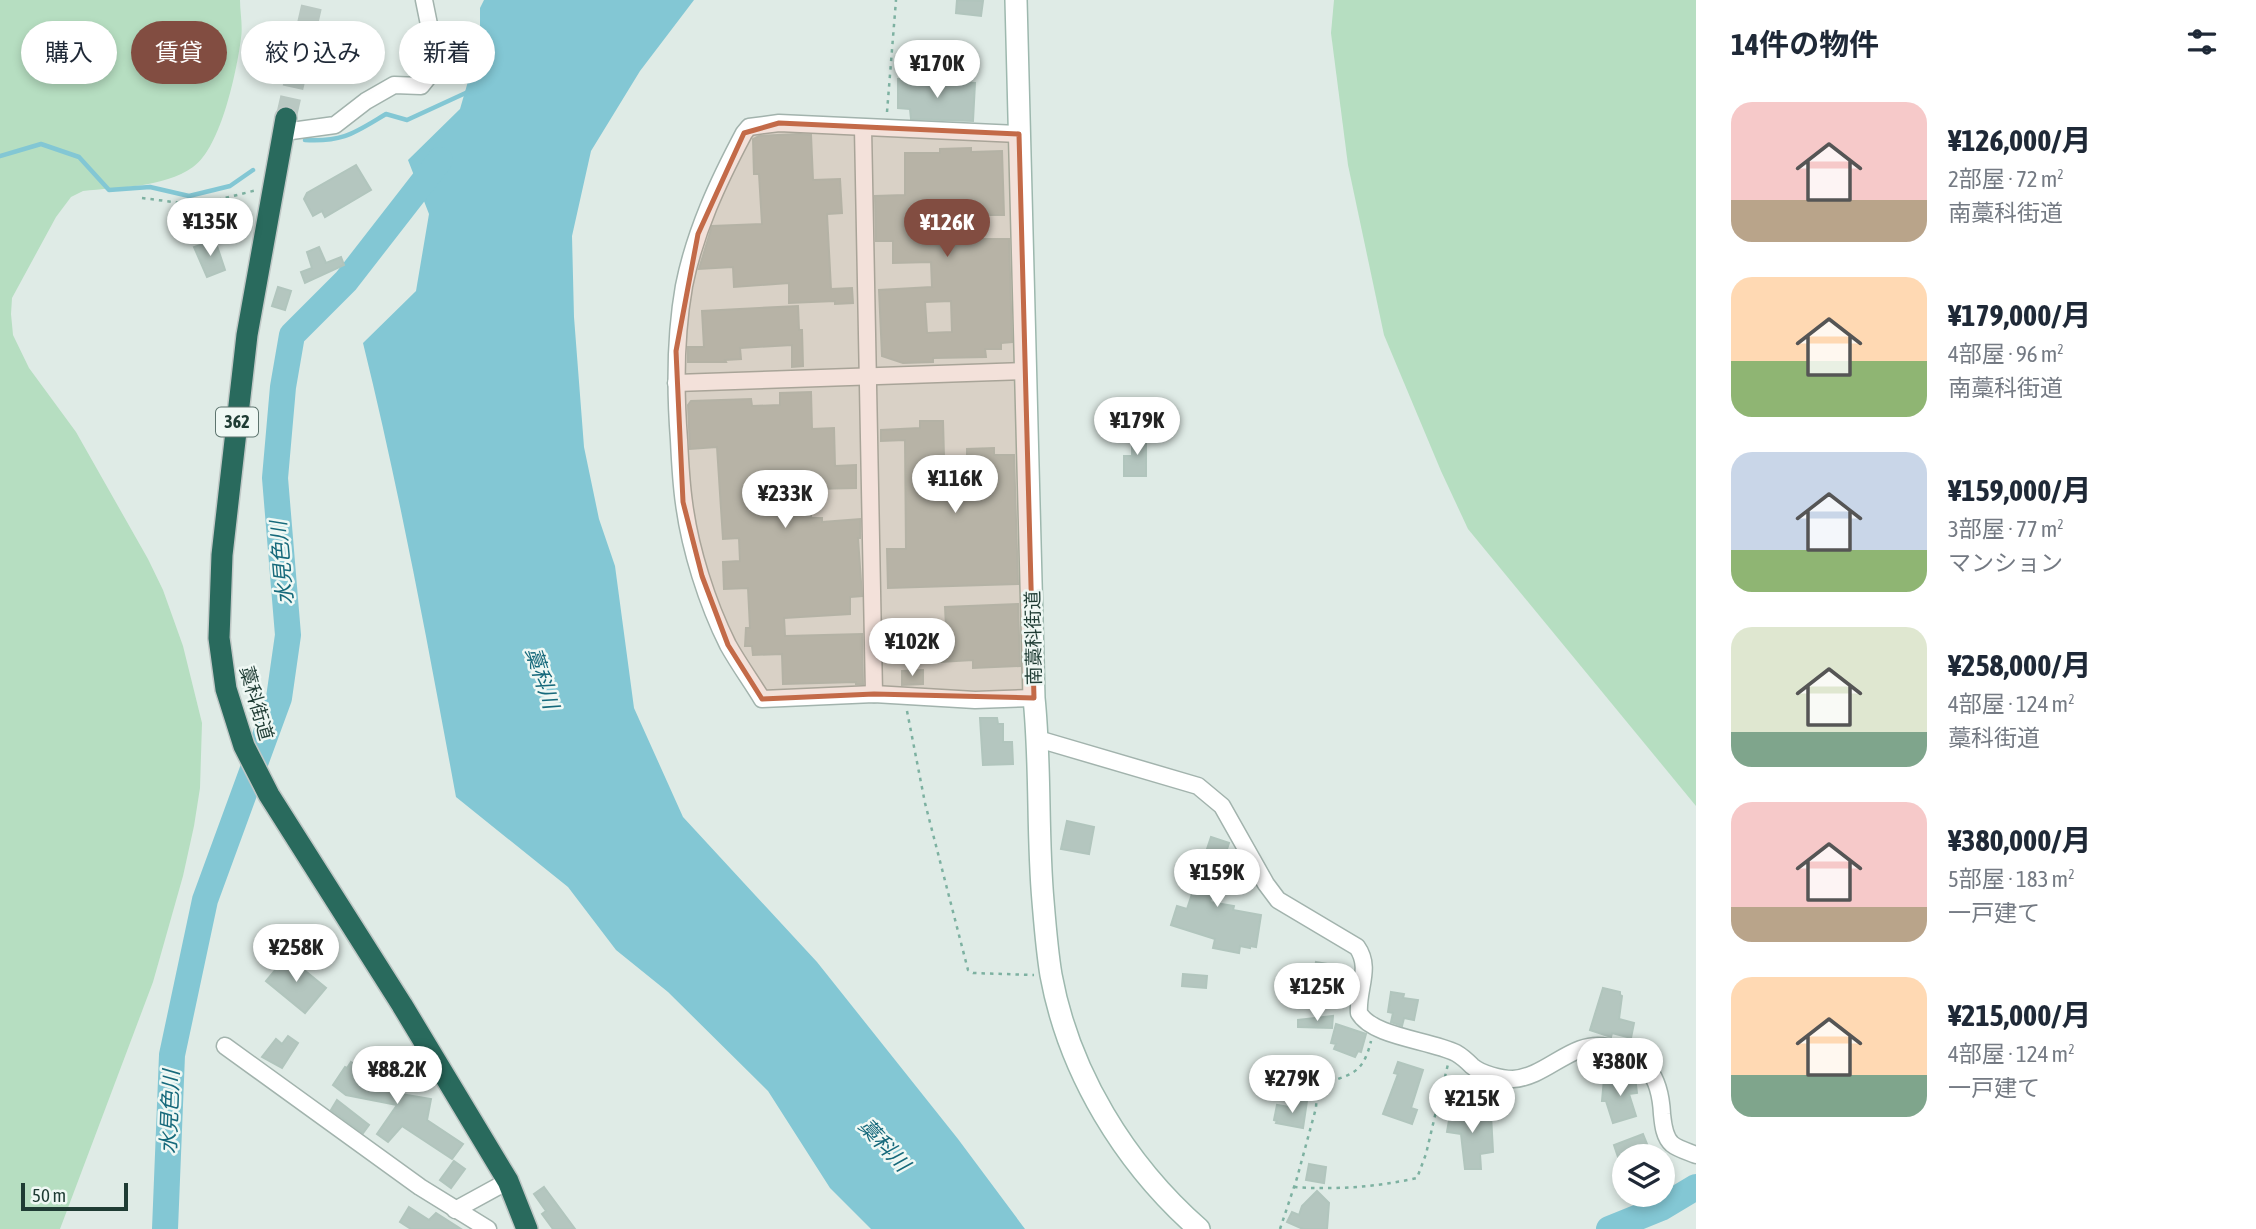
<!DOCTYPE html>
<html lang="ja">
<head>
<meta charset="utf-8">
<style>
  body { margin:0; font-family:"Asap Condensed","Noto Sans JP",sans-serif; background:#f6f6f7; color:#1f2937; height:100vh; display:flex; flex-direction:column; font-size:26px; white-space:nowrap }
  * { box-sizing:border-box; margin:0 }
  p { font-size:23px; color:#747a83 }
  .icon { flex:none; width:38px; height:38px; fill:none; stroke:currentColor; stroke-width:2; stroke-linecap:round; stroke-linejoin:round }
  .map { position:relative; flex:1; overflow:hidden }
  .side { display:flex; flex-direction:column; background:#fff; width:560px }
  .side>* { flex:none }
  .top-card { position:absolute; left:21px; top:21px; width:665px; height:63px; display:flex; gap:14px }
  .controls { position:absolute; left:1612px; top:1144px; display:grid; gap:14px }
  .controls a { display:grid; place-items:center; width:63px; height:63px; border-radius:50%; background:#fff; box-shadow:0 4px 10px #0003; font-size:35px }
  .scale { position:absolute; left:21px; bottom:18px; width:107px; box-sizing:border-box; padding-left:7px; border:4px solid #1f3c34; border-top:0; font-size:19px; line-height:24px; white-space:nowrap; color:#1f3c34; -webkit-text-stroke:5px #eff8f4; paint-order:stroke }
  .price { position:absolute; translate:-50% -60px; padding:0 16px; border-radius:24px; background:#fff; color:#222; font-size:23px; line-height:46px; filter:drop-shadow(0 2px 4px #0008) }
  .price::after { content:''; position:absolute; left:50%; top:42px; width:21px; height:16px; margin-left:-10px; background:inherit; clip-path:polygon(0 0,100% 0,50% 100%) }
  .price.current { background:#824d41; color:#fff }
  ul { padding:0; list-style:none }
  li { display:flex; align-items:center; gap:21px; height:175px; padding:0 35px }
  li span { display:grid; place-items:center; flex:none; width:196px; height:140px; border-radius:21px; color:#555 }
  li>.icon { margin-inline-start:auto }
  span .icon { width:84px; height:84px; fill:#fffc; stroke-width:1 }
  li b { font-size:30px }
  h2 { display:flex; justify-content:space-between; align-items:center; height:84px; padding:0 35px; font-size:30px }
  .pill { padding:0 24px; border-radius:32px; background:#fff; box-shadow:0 4px 10px #0003; font-size:24px; line-height:63px }
  .pill.current { background:#824d41; color:#fff }
  main { display:flex; flex:1; min-height:0 }
  .map>svg:first-child { display:block }
  .green { fill:#b6dec1 }
  .water { fill:#83c7d4 }
  .lines { fill:none; stroke-linecap:round; stroke-linejoin:round }
  .stream { stroke:#83c7d4; stroke-width:4.5 }
  .river { stroke:#83c7d4; stroke-width:26 }
  .building { fill:#b4c6bf; stroke:#b1c5bd; stroke-width:2; fill-rule:evenodd }
  .highway-tunnel { stroke:#b9c8c2; stroke-width:21; stroke-dasharray:21 10; stroke-linecap:butt }
  .street-casing { stroke:#a2b3ad; stroke-width:19 }
  .secondary-casing { stroke:#9db8ae; stroke-width:24 }
  .highway-casing { stroke:#c0c8c6; stroke-width:24 }
  .path { stroke:#7db1a1; stroke-width:2.5; stroke-dasharray:3.5 5; stroke-linecap:butt }
  .street { stroke:#fff; stroke-width:16 }
  .secondary { stroke:#fff; stroke-width:21 }
  .highway { stroke:#296a5d; stroke-width:21 }
  .marked { fill:#c36a48; fill-opacity:0.2; stroke:#c36a48; stroke-width:5; stroke-linejoin:round }
  .labels { text-anchor:middle; stroke-width:5; stroke-linejoin:round; paint-order:stroke }
  .shield { fill:#eff8f4; stroke:#5d746e; stroke-width:2 }
  .shield-label { font-size:18px; font-weight:bold; fill:#1f3c34 }
  .street-label { font-size:19px; fill:#1f3c34; stroke:#eff8f4 }
  .water-label { font-size:21px; font-style:italic; fill:#16697b; stroke:#eff8f4 }
</style>
</head>
<body>
<main>
<div class="map">
<svg width="1696" height="1229" viewBox="0 0 1696 1229">
  <rect width="100%" height="100%" fill="#dfebe6"/>
  <g class="green">
    <path d="M0 0H240C240 12 243 26 241 38 237 70 221 148 193 167 163 188 118 187 83 191L71 197 56 217 12 298 11 314 13 335 29 368 76 432 148 559 163 590 183 646 202 723 200 788 194 826 183 876 153 982 60 1229H0Z"/>
    <polygon points="1334,0 1696,0 1696,806 1468,529 1441,471 1384,335 1348,165 1331,33"/>
  </g>
  <path class="water" d="M484 0H694L640 71 591 151 572 236 574 317 584 447 599 519 615 566 634 708 683 817 817 962 958 1139 1025 1229H871L830 1188 768 1091 668 992 616 950 568 887 456 797C428 645 400 493 363 343L416 291 429 214 408 160 460 109 480 40V8Z"/>
  <g class="lines">
    <g class="stream">
      <path d="M305 140C344 142 354 133 386 114L407 120 470 91"/>
      <polyline points="0,156 41,144 79,157 109,190 150,187 189,196 230,186 253,170"/>
    </g>
    <g class="river">
      <polyline points="165,1229 172,1055 205,900 279,698 288,635 275,478 283,387 292,335 346,281 440,160"/>
      <polyline points="1609,1229 1661,1208 1696,1187"/>
    </g>
  </g>
  <g class="building">
    <polygon points="957,0 983,1 981,16 956,13"/>
    <polygon points="898,79 975,83 973,121 911,119 910,109 898,108"/>
    <polygon points="799,134 811,135 813,180 840,179 842,213 827,214 831,289 852,288 853,303 835,304 835,301 789,303 789,283 734,287 733,267 699,269 712,226 762,224 759,174 754,174 753,139 759,136"/>
    <path d="M971 148V152L1002 151 1004 215H981L982 239H1009L1012 342 1001 343V349H985L986 357 933 358V362L903 363 882 356 879 290 932 287 931 262 893 263V241H876L875 196 905 195V153H940V149ZM951 301 952 332 927 333 925 302Z"/>
    <polygon points="356,165 371,190 325,217 322,211 313,216 304,199 307,193"/>
    <polygon points="215,240 225,270 207,277 194,247"/>
    <polygon points="319,247 326,263 341,257 344,265 305,283 301,272 312,268 307,252"/>
    <polygon points="278,287 291,291 285,310 272,306"/>
    <polygon points="798,306 799,330 802,330 803,366 792,367 792,345 740,348 741,359 725,360 726,362 688,362 688,347 704,347 702,311"/>
    <polygon points="811,392 812,429 834,428 835,466 856,465 856,488 810,489 811,518 822,518 822,522 860,519 860,538 858,538 862,596 850,597 850,614 784,618 785,636 862,634 863,684 856,684 856,682 783,684 782,654 753,655 752,646 745,646 746,628 750,628 748,588 724,589 723,562 740,561 739,538 723,539 717,447 690,449 688,405 691,401 751,399 752,406 780,405 780,393"/>
    <polygon points="920,421 943,421 944,456 967,456 967,449 994,448 994,455 1014,455 1018,584 888,588 887,549 906,549 905,440 881,441 881,430 920,428"/>
    <polygon points="1132,434 1146,434 1146,476 1124,476 1124,456 1132,456"/>
    <polygon points="1018,604 1020,666 973,668 973,660 940,662 939,647 947,647 945,607"/>
    <polygon points="923,670 923,684 902,685 902,671"/>
    <polygon points="980,718 997,718 998,724 1003,724 1003,742 1012,742 1013,764 983,765"/>
    <polygon points="1067,821 1094,827 1089,854 1061,849"/>
    <polygon points="1211,837 1229,843 1210,902 1234,906 1233,910 1261,915 1256,947 1250,946 1250,948 1240,946 1239,953 1213,948 1215,939 1171,925 1177,906 1187,909"/>
    <polygon points="287,956 326,988 305,1013 266,981"/>
    <polygon points="1316,962 1328,964 1325,981 1328,982 1322,1003 1297,997 1302,975 1313,978"/>
    <polygon points="1183,974 1207,976 1206,988 1182,986"/>
    <polygon points="1603,988 1620,992 1620,995 1622,996 1619,1019 1634,1023 1631,1038 1612,1033 1611,1037 1590,1030"/>
    <polygon points="1391,992 1404,994 1403,998 1418,1000 1414,1020 1404,1018 1402,1026 1391,1022 1393,1013 1388,1012"/>
    <polygon points="1333,1016 1332,1028 1298,1027 1298,1020"/>
    <polygon points="1336,1024 1366,1034 1361,1052 1358,1051 1355,1057 1334,1049 1336,1044 1331,1043"/>
    <polygon points="288,1036 298,1043 282,1068 262,1057 276,1039 282,1044"/>
    <polygon points="351,1062 374,1077 385,1065 409,1083 401,1094 431,1099 427,1120 463,1144 452,1159 402,1126 388,1142 377,1134 397,1105 346,1095 333,1085 345,1067 347,1068"/>
    <polygon points="1398,1062 1423,1070 1411,1108 1417,1110 1412,1124 1383,1114 1398,1074 1394,1073"/>
    <polygon points="1635,1077 1637,1093 1629,1094 1636,1116 1613,1123 1606,1101 1602,1101 1604,1079"/>
    <polygon points="337,1100 369,1125 363,1133 331,1110"/>
    <polygon points="1296,1100 1307,1101 1303,1128 1276,1123 1277,1121 1274,1120 1277,1105 1295,1108"/>
    <polygon points="1452,1103 1465,1106 1462,1119 1491,1115 1493,1152 1480,1154 1481,1169 1465,1169 1461,1134 1447,1132"/>
    <polygon points="1643,1134 1651,1154 1644,1157 1618,1157 1614,1145"/>
    <polygon points="454,1161 465,1169 451,1188 440,1180"/>
    <polygon points="1309,1164 1326,1167 1324,1183 1306,1180"/>
    <polygon points="544,1187 575,1229 553,1229 542,1214 546,1211 534,1194"/>
    <polygon points="1317,1191 1329,1203 1327,1229 1303,1229 1287,1222 1292,1212 1299,1215 1302,1206"/>
    <polygon points="409,1207 429,1220 436,1213 461,1229 411,1229 400,1222"/>
  </g>
  <g class="lines">
    <polyline class="highway-tunnel" points="286,118 313,0"/>
    <g class="street-casing">
      <g id="street">
        <polyline points="863,128 874,694"/>
        <polyline points="284,132 335,125 366,101 394,85 421,86 433,71 435,54 424,0"/>
        <path d="M1019 134 779 123 749 127 744 133C718 182 695 231 684 286 675 337 675 388 679 440 680 461 681 482 684 503 690 549 707 603 728 645 738 663 751 681 762 699L874 694 975 700 1034 698"/>
        <polyline points="676,383 1026,371"/>
        <path d="M1038 739 1198 786 1222 806 1266 884 1278 900 1357 947C1372 968 1357 989 1359 1013 1373 1037 1430 1040 1456 1053 1463 1057 1467 1061 1472 1066 1481 1074 1501 1079 1513 1079 1547 1077 1573 1039 1607 1047 1646 1056 1660 1075 1662 1114 1663 1124 1664 1137 1672 1144 1678 1149 1689 1152 1696 1155"/>
        <polyline points="225,1046 420,1187 488,1229"/>
        <polyline points="455,1210 508,1181"/>
      </g>
    </g>
    <g class="secondary-casing">
      <path id="secondary" d="M1016 0 1034 698C1041 766 1037 834 1043 901 1045 925 1047 951 1051 975 1069 1073 1125 1164 1199 1229"/>
    </g>
    <g class="highway-casing">
      <polyline id="highway" points="286,118 247,335 222,555 219,638 226,689 244,746 269,795 402,1005 508,1181 527,1229"/>
    </g>
    <g class="path">
      <polyline points="887,112 896,0"/>
      <polyline points="142,198 197,205 257,190"/>
      <polyline points="907,711 925,803 968,970 973,973 1034,975"/>
      <polyline points="1439,1102 1448,1064"/>
      <path d="M1294 1187C1335 1190 1376 1187 1417 1178L1426 1154 1438 1103 1464 1077"/>
      <path d="M1280 1229 1297 1178 1316 1108 1317 1087C1349 1073 1362 1078 1371 1041"/>
    </g>
    <use href="#street" class="street"/>
    <use href="#secondary" class="secondary"/>
    <use href="#highway" class="highway"/>
  </g>
  <path class="marked" d="M779 123 1019 134 1034 698 874 694 762 699 728 645 702 576 683 502 676 351 698 234 744 133Z"/>
  <g class="labels">
    <rect class="shield" x="216" y="407.5" width="42" height="29" rx="5"/>
    <g class="shield-label">
      <text x="237" y="428">362</text>
    </g>
    <g class="street-label">
      <text transform="translate(1033 638) rotate(-91)" y="7">南藁科街道</text>
      <text transform="translate(257 703) rotate(74)" y="7">藁科街道</text>
    </g>
    <g class="water-label">
      <text transform="translate(282 563) rotate(-95)" y="7">水見色川</text>
      <text transform="translate(542 678) rotate(72)" y="7">藁科川</text>
      <text transform="translate(170 1112) rotate(-88)" y="7">水見色川</text>
      <text transform="translate(884 1145) rotate(47)" y="7">藁科川</text>
    </g>
  </g>
</svg>
<div class="controls">
<a><svg class="icon" aria-label="layers" viewBox="0 0 24 24"><path d="M12 4l9 5-9 5-9-5zM3 14l9 5 9-5"/></svg></a>
</div>
<div class="scale">50 m</div>
<b class="price" style="left:937px;top:100px">¥170K</b>
<b class="price" style="left:210px;top:258px">¥135K</b>
<b class="price current" style="left:947px;top:259px">¥126K</b>
<b class="price" style="left:1137px;top:457px">¥179K</b>
<b class="price" style="left:955px;top:515px">¥116K</b>
<b class="price" style="left:785px;top:530px">¥233K</b>
<b class="price" style="left:912px;top:678px">¥102K</b>
<b class="price" style="left:1217px;top:909px">¥159K</b>
<b class="price" style="left:296px;top:984px">¥258K</b>
<b class="price" style="left:1317px;top:1023px">¥125K</b>
<b class="price" style="left:1620px;top:1098px">¥380K</b>
<b class="price" style="left:397px;top:1106px">¥88.2K</b>
<b class="price" style="left:1292px;top:1115px">¥279K</b>
<b class="price" style="left:1472px;top:1135px">¥215K</b>
<div class="top-card">
<a class="pill">購入</a>
<a class="pill current">賃貸</a>
<a class="pill">絞り込み</a>
<a class="pill">新着</a>
</div>
</div>
<section class="side">
<h2>14件の物件<svg class="icon" aria-label="filters" viewBox="0 0 24 24"><path d="M4 7h16M4 17h16"/><circle cx="9" cy="7" r="2"/><circle cx="15" cy="17" r="2"/></svg></h2>
<ul>
<li><span style="background:linear-gradient(#f6c9c9 70%,#b9a48a 0)"><svg class="icon" aria-label="home" viewBox="0 0 24 24"><path d="M3 11l9-7 9 7M6 9v11h12V9"/></svg></span><div><b>¥126,000/月</b><p>2部屋 · 72 m²</p><p>南藁科街道</p></div></li>
<li><span style="background:linear-gradient(#ffd9b3 60%,#8fb573 0)"><svg class="icon" aria-label="home" viewBox="0 0 24 24"><path d="M3 11l9-7 9 7M6 9v11h12V9"/></svg></span><div><b>¥179,000/月</b><p>4部屋 · 96 m²</p><p>南藁科街道</p></div></li>
<li><span style="background:linear-gradient(#c9d6e8 70%,#8fb573 0)"><svg class="icon" aria-label="home" viewBox="0 0 24 24"><path d="M3 11l9-7 9 7M6 9v11h12V9"/></svg></span><div><b>¥159,000/月</b><p>3部屋 · 77 m²</p><p>マンション</p></div></li>
<li><span style="background:linear-gradient(#dfe7d0 75%,#7fa58c 0)"><svg class="icon" aria-label="home" viewBox="0 0 24 24"><path d="M3 11l9-7 9 7M6 9v11h12V9"/></svg></span><div><b>¥258,000/月</b><p>4部屋 · 124 m²</p><p>藁科街道</p></div></li>
<li><span style="background:linear-gradient(#f6c9c9 75%,#b9a48a 0)"><svg class="icon" aria-label="home" viewBox="0 0 24 24"><path d="M3 11l9-7 9 7M6 9v11h12V9"/></svg></span><div><b>¥380,000/月</b><p>5部屋 · 183 m²</p><p>一戸建て</p></div></li>
<li><span style="background:linear-gradient(#ffd9b3 70%,#7fa58c 0)"><svg class="icon" aria-label="home" viewBox="0 0 24 24"><path d="M3 11l9-7 9 7M6 9v11h12V9"/></svg></span><div><b>¥215,000/月</b><p>4部屋 · 124 m²</p><p>一戸建て</p></div></li>
</ul>
</section>
</main>
</body>
</html>
